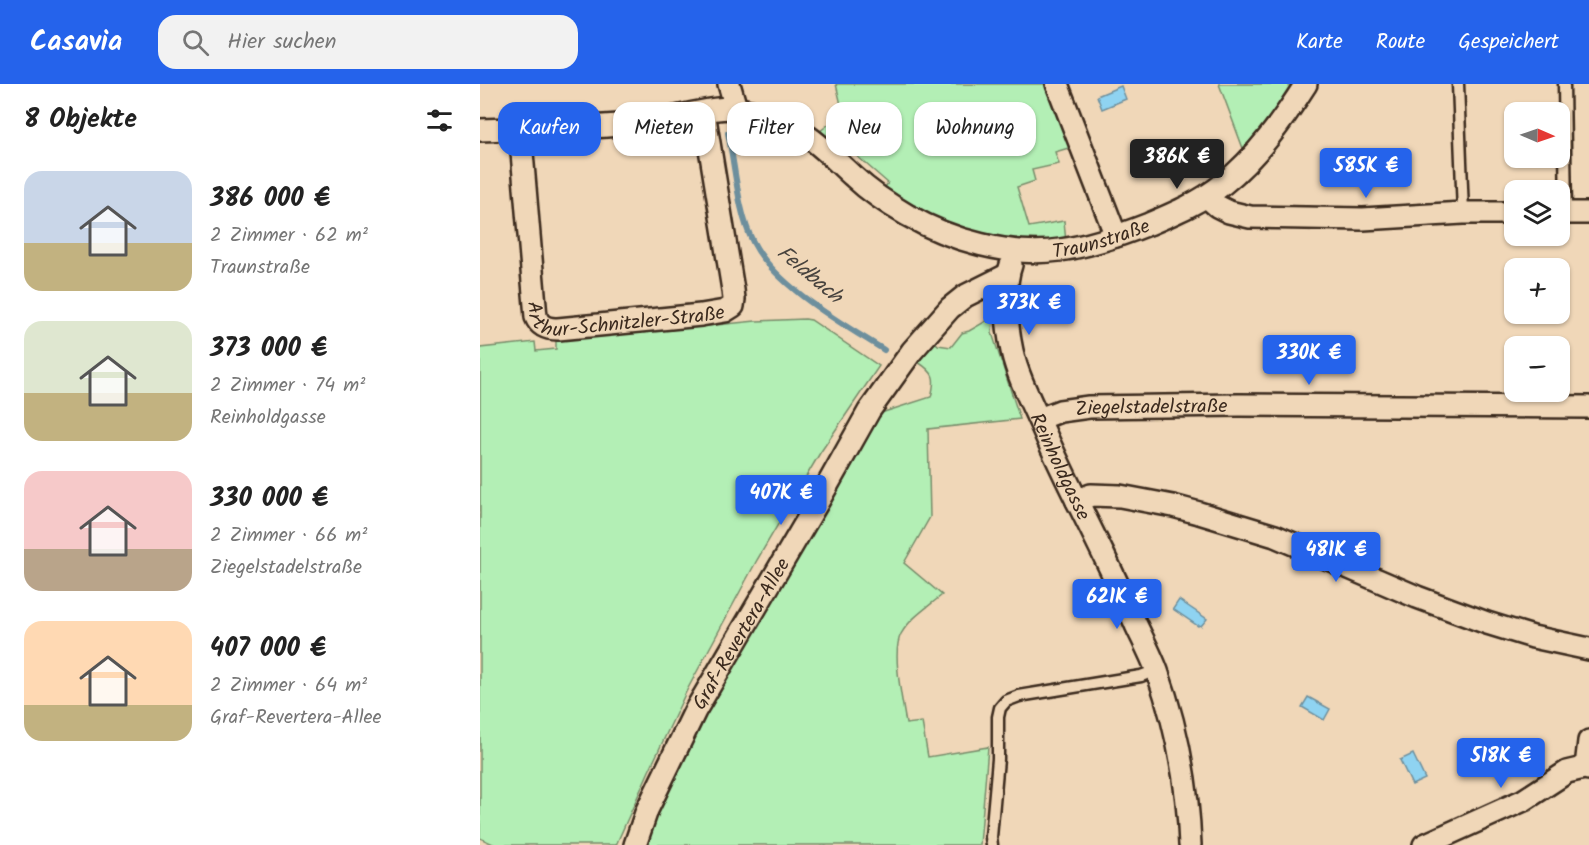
<!DOCTYPE html>
<html lang="de">
<head>
<meta charset="utf-8">
<style>
  body { margin:0; font-family:Kalam,sans-serif; background:#f2f2f2; color:#222; height:100vh; display:flex; flex-direction:column; font-size:22px; white-space:nowrap }
  * { box-sizing:border-box; margin:0 }
  p { font-size:20px; color:#767676 }
  .icon { flex:none; width:33px; height:33px; fill:none; stroke:currentColor; stroke-width:2; stroke-linecap:round; stroke-linejoin:round }
  .map { position:relative; flex:1; overflow:hidden }
  .panel { display:flex; flex-direction:column; background:#fff; width:480px }
  .panel>* { flex:none }
  .top-card { position:absolute; left:18px; top:18px; width:570px; height:54px; display:flex; gap:12px }
  .needle { width:39px; rotate:92deg }
  .controls { position:absolute; left:1024px; top:18px; display:grid; gap:12px }
  .controls a { display:grid; place-items:center; width:66px; height:66px; border-radius:12px; background:#fff; box-shadow:0 2px 4px #0004; font-size:30px }
  .price { position:absolute; translate:-50% -51px; padding:0 14px; border-radius:6px; background:#2563eb; color:#fff; font-size:20px; line-height:39px; filter:drop-shadow(0 2px 3px #0008) }
  .price::after { content:''; position:absolute; left:50%; top:36px; width:18px; height:14px; margin-left:-9px; background:inherit; clip-path:polygon(0 0,100% 0,50% 100%) }
  .price.on { background:#222; color:#fff }
  ul { padding:0; list-style:none }
  li { display:flex; align-items:center; gap:18px; height:150px; padding:0 24px }
  li span { display:grid; place-items:center; flex:none; width:168px; height:120px; border-radius:18px; color:#555 }
  li>.icon { margin-inline-start:auto }
  span .icon { width:72px; height:72px; fill:#fffc; stroke-width:1 }
  li b { font-size:26px }
  h2 { display:flex; justify-content:space-between; align-items:center; height:72px; padding:0 24px; font-size:26px }
  .tag { padding:0 21px; border-radius:18px; background:#fff; box-shadow:0 2px 4px #0004; font-size:21px; line-height:54px }
  .tag.on { background:#2563eb; color:#fff }
  header { display:flex; align-items:center; gap:36px; box-sizing:border-box; height:84px; padding:0 30px; background:#2563eb; color:#fff }
  header strong { font-size:28px }
  nav { display:flex; gap:33px; margin-inline-start:auto; font-size:21px }
  .search { width:420px; height:54px; background:#f2f2f2; display:flex; align-items:center; gap:15px; box-sizing:border-box; padding:0 21px; border-radius:18px; color:#767676; font-size:22px }
  main { display:flex; flex:1; min-height:0 }
  .map>svg:first-child { display:block }
  .green { fill:#b3efb5; stroke:#778c6a; stroke-width:1.5 }
  .water { fill:#8fd3f1; stroke:#6d8f9d; stroke-width:1.5 }
  .lines { fill:none; stroke-linecap:round; stroke-linejoin:round }
  .stream { stroke:#6d8f9d; stroke-width:6 }
  .service-casing { stroke:#3b2a1e; stroke-width:15 }
  .minor-casing { stroke:#3b2a1e; stroke-width:26 }
  .service { stroke:#f0d7b8; stroke-width:10 }
  .minor { stroke:#f0d7b8; stroke-width:21 }
  .labels { text-anchor:middle; stroke-width:4.5; stroke-linejoin:round; paint-order:stroke }
  .street-label { font-size:20px; fill:#3b2a1e; stroke:#f0d7b8 }
  .water-label { font-size:21px; font-style:italic; fill:#48433e; stroke:#f0d7b8 }
</style>
</head>
<body>
<header>
<strong>Casavia</strong>
<div class="search"><svg class="icon" aria-label="search" viewBox="0 0 24 24"><circle cx="10" cy="10" r="6"/><path d="M15 15l6 6"/></svg>Hier suchen</div>
<nav><a>Karte</a><a>Route</a><a>Gespeichert</a></nav>
</header>
<main>
<section class="panel">
<h2>8 Objekte<svg class="icon" aria-label="filters" viewBox="0 0 24 24"><path d="M4 7h16M4 17h16"/><circle cx="9" cy="7" r="2"/><circle cx="15" cy="17" r="2"/></svg></h2>
<ul>
<li><span style="background:linear-gradient(#c9d6e8 60%,#c2b280 0)"><svg class="icon" aria-label="home" viewBox="0 0 24 24"><path d="M3 11l9-7 9 7M6 9v11h12V9"/></svg></span><div><b>386 000 €</b><p>2 Zimmer · 62 m²</p><p>Traunstraße</p></div></li>
<li><span style="background:linear-gradient(#dfe7d0 60%,#c2b280 0)"><svg class="icon" aria-label="home" viewBox="0 0 24 24"><path d="M3 11l9-7 9 7M6 9v11h12V9"/></svg></span><div><b>373 000 €</b><p>2 Zimmer · 74 m²</p><p>Reinholdgasse</p></div></li>
<li><span style="background:linear-gradient(#f6c9c9 65%,#b9a48a 0)"><svg class="icon" aria-label="home" viewBox="0 0 24 24"><path d="M3 11l9-7 9 7M6 9v11h12V9"/></svg></span><div><b>330 000 €</b><p>2 Zimmer · 66 m²</p><p>Ziegelstadelstraße</p></div></li>
<li><span style="background:linear-gradient(#ffd9b3 70%,#c2b280 0)"><svg class="icon" aria-label="home" viewBox="0 0 24 24"><path d="M3 11l9-7 9 7M6 9v11h12V9"/></svg></span><div><b>407 000 €</b><p>2 Zimmer · 64 m²</p><p>Graf-Revertera-Allee</p></div></li>
</ul>
</section>
<div class="map">
<svg width="1109" height="761" viewBox="0 0 1109 761">
  <rect width="100%" height="100%" fill="#f0d7b8"/>
  <filter id="ink" filterUnits="userSpaceOnUse"><feTurbulence type="fractalNoise" baseFrequency=".0167" numOctaves="2"/><feDisplacementMap in="SourceGraphic" scale="12" xChannelSelector="R" yChannelSelector="G"/><feConvolveMatrix kernelMatrix="1 2 1 2 8 2 1 2 1" color-interpolation-filters="sRGB"/></filter>
  <g filter="url(#ink)">
    <g class="green">
      <polygon points="356,0 567,0 592,63 575,68 579,80 552,86 555,97 537,103 549,143 584,137 586,159 550,162 489,153 400,110 408,99 362,59 345,60 339,48 363,29"/>
      <polygon points="739,0 811,0 787,38 764,67"/>
      <path d="M513 233 512 249 540 335 448 345 450 433 424 479 462 511C448 523 430 534 421 550 411 568 423 619 426 640L442 638 448 673 508 663 500 761H163L170 741 224 627 398 330 451 313C456 294 455 289 438 278L453 256 458 261 471 263 482 249 489 247Z"/>
      <polygon points="325,235 331,236 399,282 340,369 277,476 206,608 169,687 136,761 15,761 0,754 0,264 55,258 56,267 76,265 76,257 276,237"/>
    </g>
    <g class="water">
      <polygon points="641,2 646,15 622,25 617,12"/>
      <polygon points="380,51 391,64 391,69 388,72 382,72 370,59"/>
      <polygon points="699,516 727,535 721,542 719,541 718,542 693,525"/>
      <polygon points="828,613 850,625 844,636 822,623"/>
      <polygon points="933,670 945,695 932,701 920,676"/>
    </g>
    <g class="lines">
      <path class="stream" d="M248 49C255 82 258 129 273 158 295 202 363 240 404 266"/>
      <g class="service-casing">
        <g id="service">
          <polyline points="978,0 983,129"/>
          <polyline points="1084,0 1086,129"/>
          <polyline points="512,761 511,753 518,675 518,633 520,624 526,617 539,612 661,592 677,586"/>
        </g>
      </g>
      <g class="minor-casing">
        <g id="minor">
          <polyline points="249,0 256,24"/>
          <polyline points="577,0 636,152"/>
          <path id="s1" d="M40 45 56 233C60 243 68 245 78 245L221 231 245 227 253 222 254 215 253 206 224 28"/>
          <path id="s2" d="M0 46C56 44 113 45 168 38 197 35 238 19 265 26 284 30 304 37 321 48 341 60 357 78 374 93 390 108 408 120 427 131 470 156 530 173 580 166 610 162 641 151 669 140 695 129 721 118 743 100 777 73 803 36 826 0"/>
          <polyline points="727,113 737,122 749,128 770,133 883,135 983,129 1035,129"/>
          <polyline points="1080,129 1109,129"/>
          <path id="s3" d="M531 181C523 202 527 244 532 267 538 294 553 322 564 347 593 413 628 475 656 541 663 556 671 571 677 587 697 643 708 702 710 761"/>
          <path id="s4" d="M559 335 580 327 609 323 759 321 1109 323"/>
          <polyline points="597,417 611,411 640,412 693,422 719,429 795,452 937,513 1007,539 1053,553 1109,565"/>
          <polyline points="1109,657 1107,674 1109,685"/>
          <path id="s5" d="M155 761 167 726 215 627 339 416 389 327 432 267 470 224 485 212 527 191"/>
          <polyline points="944,761 1044,716 1087,688 1108,683"/>
        </g>
      </g>
      <use href="#service" class="service"/>
      <use href="#minor" class="minor"/>
    </g>
  </g>
  <g class="labels">
    <g class="street-label">
      <text dy="7" stroke="none"><textPath href="#s2" startOffset="664">Traunstraße</textPath></text>
      <text dy="7" stroke="none"><textPath href="#s1" startOffset="278">Arthur-Schnitzler-Straße</textPath></text>
      <text dy="7" stroke="none"><textPath href="#s4" startOffset="114">Ziegelstadelstraße</textPath></text>
      <text dy="7" stroke="none"><textPath href="#s3" startOffset="212">Reinholdgasse</textPath></text>
      <text dy="7" stroke="none"><textPath href="#s5" startOffset="237">Graf-Revertera-Allee</textPath></text>
    </g>
    <g class="water-label">
      <text transform="translate(330 190) rotate(40)" y="7">Feldbach</text>
    </g>
  </g>
</svg>
<div class="controls">
<a><svg class="needle" viewBox="-14 -14 28 28"><path d="M0-13l5 13h-10z" fill="#e53935"/><path d="M0 13l5-13h-10z" fill="#767676"/></svg></a>
<a><svg class="icon" aria-label="layers" viewBox="0 0 24 24"><path d="M12 4l9 5-9 5-9-5zM3 14l9 5 9-5"/></svg></a>
<a>+</a>
<a>−</a>
</div>
<b class="price on" style="left:697px;top:106px">386K €</b>
<b class="price" style="left:886px;top:115px">585K €</b>
<b class="price" style="left:549px;top:252px">373K €</b>
<b class="price" style="left:829px;top:302px">330K €</b>
<b class="price" style="left:301px;top:442px">407K €</b>
<b class="price" style="left:856px;top:499px">481K €</b>
<b class="price" style="left:637px;top:546px">621K €</b>
<b class="price" style="left:1021px;top:705px">518K €</b>
<div class="top-card">
<a class="tag on">Kaufen</a>
<a class="tag">Mieten</a>
<a class="tag">Filter</a>
<a class="tag">Neu</a>
<a class="tag">Wohnung</a>
</div>
</div>
</main>
</body>
</html>
